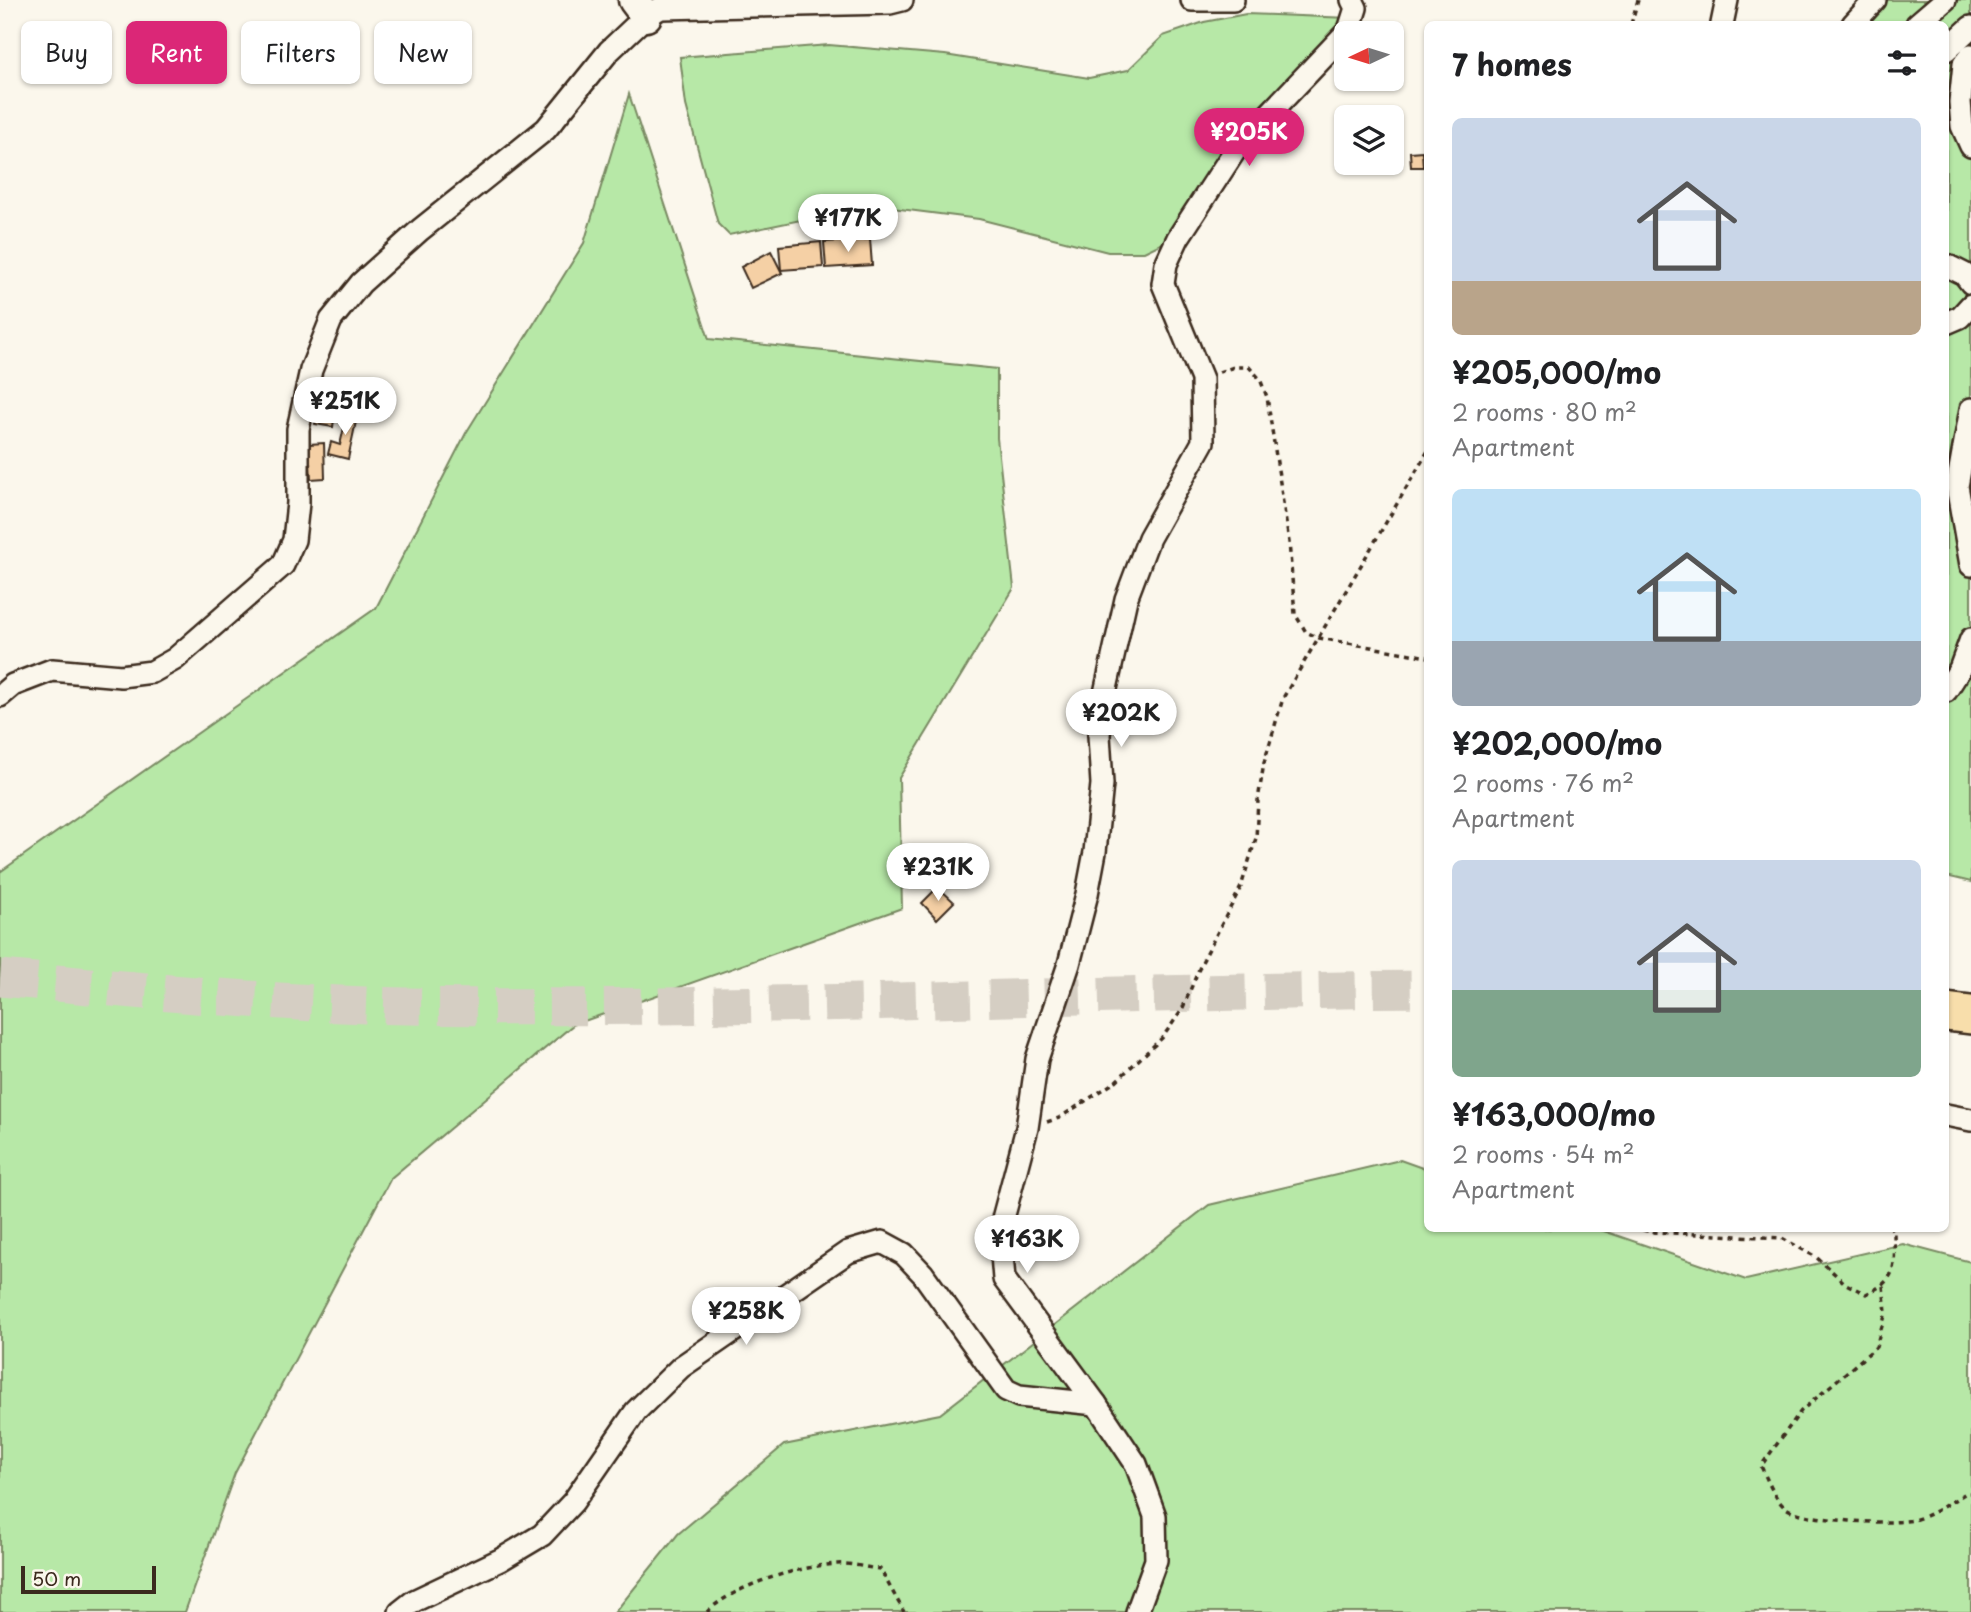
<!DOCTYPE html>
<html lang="en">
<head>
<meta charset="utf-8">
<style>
  body { margin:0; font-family:"Playpen Sans",sans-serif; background:#f2f2f2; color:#202124; height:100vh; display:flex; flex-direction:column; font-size:26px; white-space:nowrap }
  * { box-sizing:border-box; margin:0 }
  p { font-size:23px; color:#757577 }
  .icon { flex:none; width:38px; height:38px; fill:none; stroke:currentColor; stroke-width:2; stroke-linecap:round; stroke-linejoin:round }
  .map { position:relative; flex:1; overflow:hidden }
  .side { position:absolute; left:1424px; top:21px; width:525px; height:1211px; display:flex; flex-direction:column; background:#fff; border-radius:10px; box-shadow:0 2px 5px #0004 }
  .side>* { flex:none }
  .top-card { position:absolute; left:21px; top:21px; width:665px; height:63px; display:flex; gap:14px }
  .needle { width:46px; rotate:266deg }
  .controls { position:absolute; left:1334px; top:21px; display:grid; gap:14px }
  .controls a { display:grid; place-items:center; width:70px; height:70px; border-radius:10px; background:#fff; box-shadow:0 2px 5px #0004; font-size:35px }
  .scale { position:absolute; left:21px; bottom:18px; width:135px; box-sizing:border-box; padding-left:7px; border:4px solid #3b2a1e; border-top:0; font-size:19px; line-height:24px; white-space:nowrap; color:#3b2a1e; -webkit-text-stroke:5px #fbf7ec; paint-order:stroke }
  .price { position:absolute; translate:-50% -60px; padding:0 16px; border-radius:24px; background:#fff; color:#222; font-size:23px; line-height:46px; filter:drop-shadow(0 2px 4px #0008) }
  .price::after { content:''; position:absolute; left:50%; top:42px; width:21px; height:16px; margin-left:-10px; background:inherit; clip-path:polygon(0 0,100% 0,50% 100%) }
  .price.active { background:#db2777; color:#fff }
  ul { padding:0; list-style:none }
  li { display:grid; align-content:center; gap:14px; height:371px; padding:0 28px }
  li span { display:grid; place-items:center; height:217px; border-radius:10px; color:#555 }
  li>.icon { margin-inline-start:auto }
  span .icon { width:126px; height:126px; fill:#fffc; stroke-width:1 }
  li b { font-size:30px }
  h2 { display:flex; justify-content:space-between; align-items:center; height:84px; padding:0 28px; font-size:30px }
  .chip { padding:0 24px; border-radius:10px; background:#fff; box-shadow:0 2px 5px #0004; font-size:24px; line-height:63px }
  .chip.active { background:#db2777; color:#fff }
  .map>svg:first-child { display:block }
  .green { fill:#b7e8a7; stroke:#798962; stroke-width:2 }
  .building { fill:#f5d0a5; stroke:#3b2a1e; stroke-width:2 }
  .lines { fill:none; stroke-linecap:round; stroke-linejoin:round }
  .highway-tunnel { stroke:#d5cec3; stroke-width:37; stroke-dasharray:37 18; stroke-linecap:butt }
  .street-casing { stroke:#3b2a1e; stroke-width:26 }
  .secondary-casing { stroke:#3b2a1e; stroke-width:35 }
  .highway-casing { stroke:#3b2a1e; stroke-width:42 }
  .path { stroke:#3b2a1e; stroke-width:3.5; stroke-dasharray:5 5; stroke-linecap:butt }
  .street { stroke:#fbf7ec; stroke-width:21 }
  .secondary { stroke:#fbf7ec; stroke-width:30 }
  .highway { stroke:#f8deab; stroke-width:37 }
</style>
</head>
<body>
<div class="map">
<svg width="1971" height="1612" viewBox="0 0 1971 1612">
  <rect width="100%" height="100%" fill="#fbf7ec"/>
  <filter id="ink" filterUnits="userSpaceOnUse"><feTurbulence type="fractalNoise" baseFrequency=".0143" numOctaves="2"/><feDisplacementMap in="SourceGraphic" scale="14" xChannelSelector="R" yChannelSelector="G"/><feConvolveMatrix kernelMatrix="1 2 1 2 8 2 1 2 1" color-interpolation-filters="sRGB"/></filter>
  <g filter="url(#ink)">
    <g class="green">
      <polygon points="1859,0 1971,0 1971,882 1946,876 1946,24 1841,24"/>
      <polygon points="1246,14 1349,18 1171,239 1144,252 1108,252 979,219 892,208 858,208 729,235 718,224 686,105 680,57 829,45 945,55 1089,78 1128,70 1163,36 1204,22"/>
      <polygon points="629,94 709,339 997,369 997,438 1014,588 899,778 902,908 573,1025 391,1178 235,1473 185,1612 0,1612 0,872 376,608 466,433 584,243"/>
      <polygon points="1400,1160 1428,1170 1428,1228 1598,1229 1746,1280 1903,1244 1971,1262 1971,1612 615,1612 678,1534 784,1445 940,1414 1209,1205"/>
    </g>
    <g class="building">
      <polygon points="1422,151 1423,167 1411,167 1410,152"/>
      <polygon points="870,239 872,265 826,268 824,242"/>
      <polygon points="821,242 823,267 781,270 779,246"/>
      <polygon points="771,251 782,273 751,288 741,267"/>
      <polygon points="319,402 336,405 333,427 315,424"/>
      <polygon points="348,410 358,412 348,459 328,454 331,442 340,445"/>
      <polygon points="324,443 325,478 311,479 309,444"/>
      <polygon points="938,887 954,902 937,919 922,903"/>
    </g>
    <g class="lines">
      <path class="highway-tunnel" d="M0 978C136 990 272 1004 408 1006 748 1011 1088 992 1428 989"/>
      <g class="street-casing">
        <g id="street">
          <polyline points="1192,0 1233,0"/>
          <polyline points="1722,24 1727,0"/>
          <polyline points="1853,24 1875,0"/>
          <polyline points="1917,24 1945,0"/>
          <polyline points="1946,50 1971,27"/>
          <polyline points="1971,55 1964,64 1960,102 1962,126 1971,146"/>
          <polyline points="1946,265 1964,274 1971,283"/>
          <polyline points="1946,323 1960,317 1971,305"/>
          <polyline points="1971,409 1957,486 1971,565"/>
          <polyline points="1946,691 1960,669 1971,639"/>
          <polyline points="0,696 13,685 52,670 121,676 152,672 175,659 283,565 294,540 298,503 298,429 311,370 331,320 361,283 420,230 546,129 609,51 646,16 661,8 890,3 902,0"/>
          <polyline points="1946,1115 1971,1120"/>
          <polyline points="400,1612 414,1601 500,1560 542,1535 573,1502 636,1411 681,1367 848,1252 882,1242 904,1254 923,1274 1006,1390 1019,1396 1096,1404"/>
          <polyline points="1137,1612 1156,1560 1155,1516 1136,1464 1096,1404 1004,1279 1000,1230 1027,1128 1037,1059 1069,964 1087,894 1095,852 1102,784 1099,735 1103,702 1126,599 1149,538 1203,442 1202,379 1163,284 1166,264 1178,238 1236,149 1349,30 1356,8 1352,0"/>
        </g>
      </g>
      <g class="secondary-casing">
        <polyline id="secondary" points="634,0 646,16"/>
      </g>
      <g class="highway-casing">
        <polyline id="highway" points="1946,1012 1971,1015"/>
      </g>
      <g class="path">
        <polyline points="1631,24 1638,0"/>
        <polyline points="1219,372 1234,367 1249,367 1260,379 1267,397 1289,542 1295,614 1306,632 1319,638 1428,657"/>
        <polyline points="1047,1122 1059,1118 1115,1082 1162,1038 1182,1010 1201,964 1241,887 1256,838 1258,800 1264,763 1283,698 1428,451"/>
        <path d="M1633 1228 1653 1232 1782 1238 1816 1257 1846 1284 1866 1294C1900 1279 1894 1264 1894 1231L1891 1228"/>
        <path d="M1883 1286 1886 1312 1876 1347 1801 1411 1761 1466C1766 1477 1776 1502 1786 1508 1805 1521 1889 1525 1913 1520 1929 1517 1952 1501 1966 1493H1971"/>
        <path d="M707 1612C734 1585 800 1566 837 1564 851 1563 867 1568 880 1569L904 1612"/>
      </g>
      <use href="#street" class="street"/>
      <use href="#secondary" class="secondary"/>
      <use href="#highway" class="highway"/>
    </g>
  </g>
</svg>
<div class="controls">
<a><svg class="needle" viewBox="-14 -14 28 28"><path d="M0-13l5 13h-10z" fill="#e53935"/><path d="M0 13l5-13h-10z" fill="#757577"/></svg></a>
<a><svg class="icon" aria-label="layers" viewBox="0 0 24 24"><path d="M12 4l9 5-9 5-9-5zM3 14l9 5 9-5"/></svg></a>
</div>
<div class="scale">50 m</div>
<b class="price active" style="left:1249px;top:168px">¥205K</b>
<b class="price" style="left:848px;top:254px">¥177K</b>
<b class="price" style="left:345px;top:437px">¥251K</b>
<b class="price" style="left:1121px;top:749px">¥202K</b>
<b class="price" style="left:938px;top:903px">¥231K</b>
<b class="price" style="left:1027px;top:1275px">¥163K</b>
<b class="price" style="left:746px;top:1347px">¥258K</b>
<div class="top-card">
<a class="chip">Buy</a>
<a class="chip active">Rent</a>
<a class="chip">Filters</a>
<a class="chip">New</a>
</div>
<section class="side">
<h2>7 homes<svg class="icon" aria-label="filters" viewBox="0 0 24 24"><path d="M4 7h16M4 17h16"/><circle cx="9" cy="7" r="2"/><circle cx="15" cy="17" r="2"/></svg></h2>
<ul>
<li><span style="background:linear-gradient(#c9d6e8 75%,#b9a48a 0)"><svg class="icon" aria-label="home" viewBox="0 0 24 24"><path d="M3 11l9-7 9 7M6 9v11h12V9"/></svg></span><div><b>¥205,000/mo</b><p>2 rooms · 80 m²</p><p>Apartment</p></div></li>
<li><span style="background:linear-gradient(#bfe0f5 70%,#9aa5b1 0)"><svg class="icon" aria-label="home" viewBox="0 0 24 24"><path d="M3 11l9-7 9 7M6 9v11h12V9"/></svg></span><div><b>¥202,000/mo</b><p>2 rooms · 76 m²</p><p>Apartment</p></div></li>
<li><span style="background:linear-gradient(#c9d6e8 60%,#7fa58c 0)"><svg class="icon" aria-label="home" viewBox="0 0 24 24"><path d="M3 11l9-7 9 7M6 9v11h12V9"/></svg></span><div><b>¥163,000/mo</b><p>2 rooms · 54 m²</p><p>Apartment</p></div></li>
</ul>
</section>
</div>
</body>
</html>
